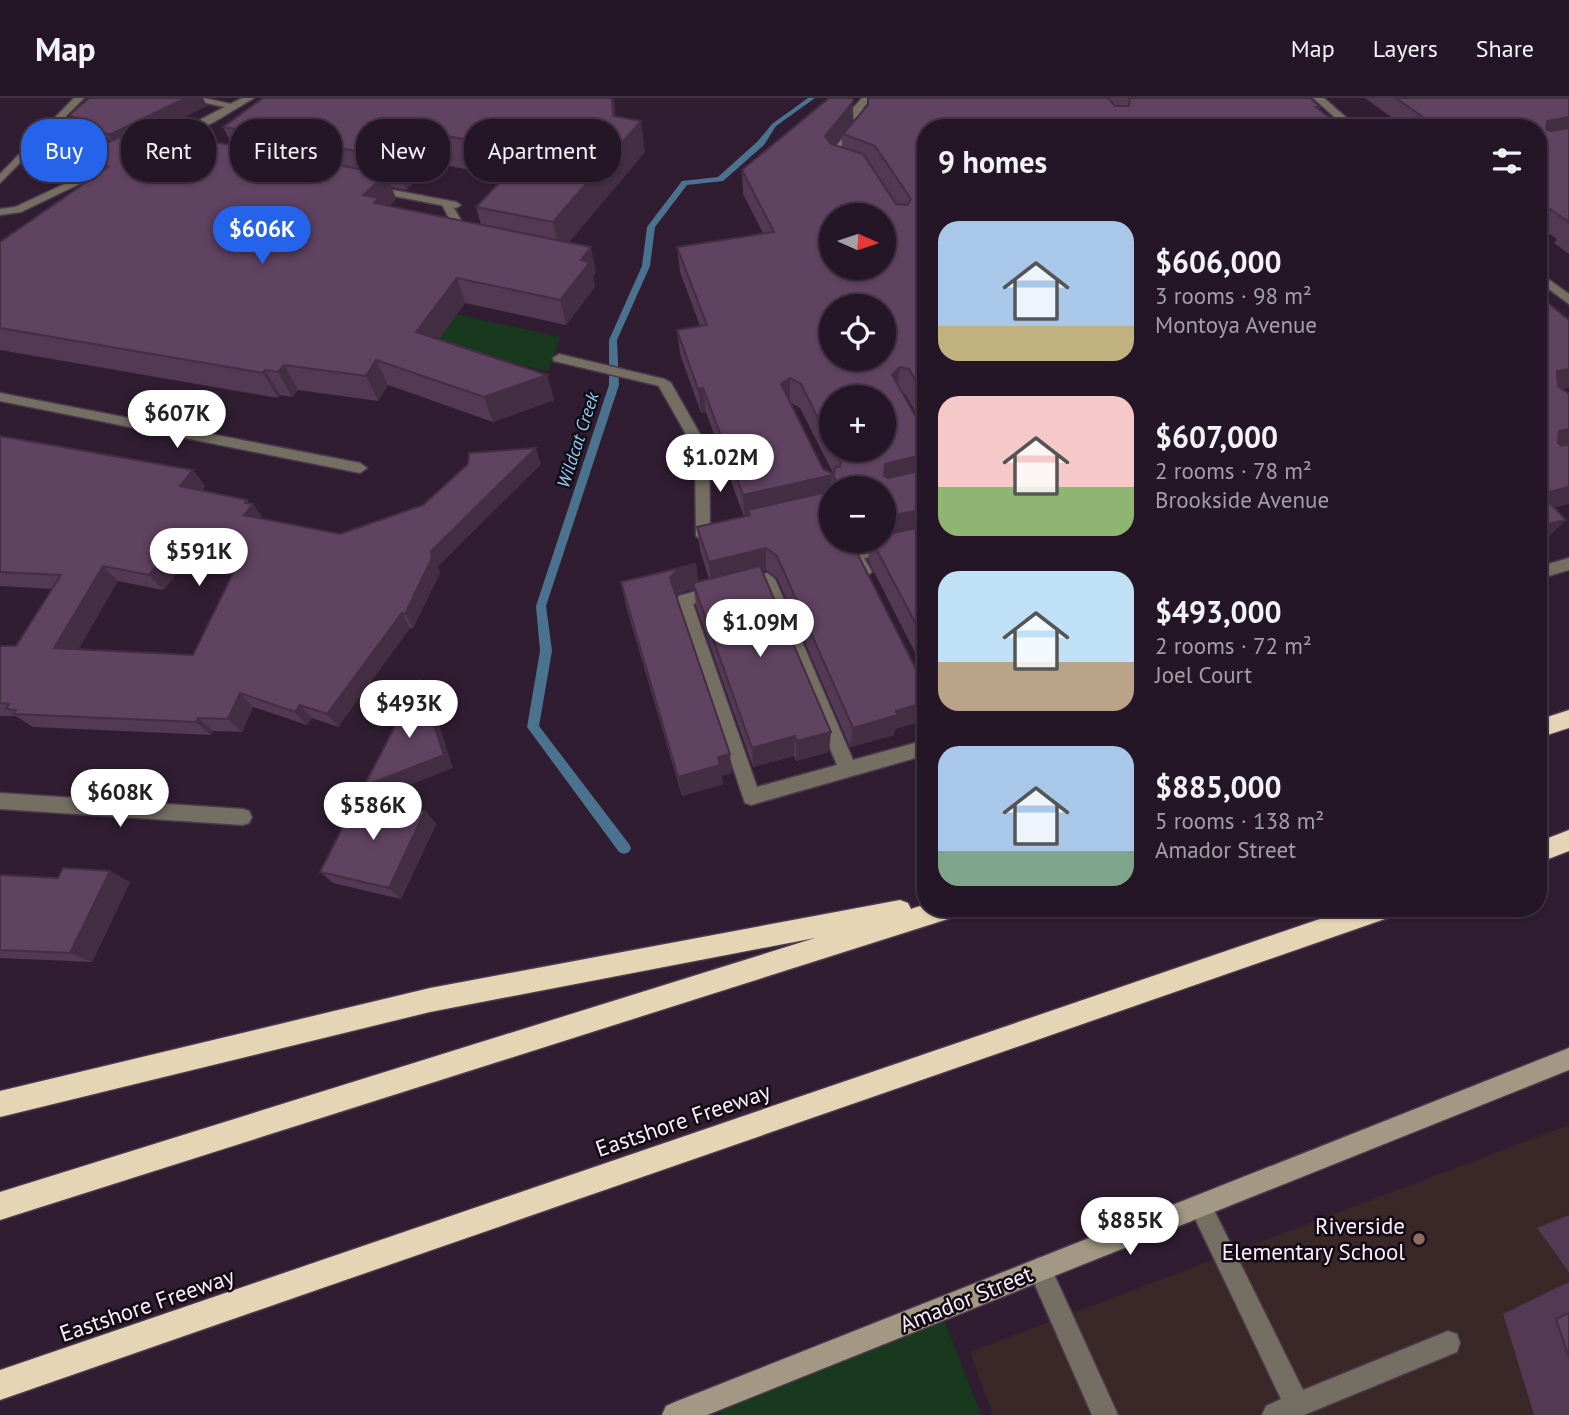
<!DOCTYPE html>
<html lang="en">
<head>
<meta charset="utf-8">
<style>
  body { margin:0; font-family:"PT Sans",sans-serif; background:#302332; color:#f1f3f6; height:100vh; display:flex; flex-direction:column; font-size:26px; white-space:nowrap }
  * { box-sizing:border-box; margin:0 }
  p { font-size:23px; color:#a39fa7 }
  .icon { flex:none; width:38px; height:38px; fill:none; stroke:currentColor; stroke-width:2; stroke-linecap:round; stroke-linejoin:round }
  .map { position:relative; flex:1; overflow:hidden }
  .drawer { position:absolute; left:917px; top:21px; width:630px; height:798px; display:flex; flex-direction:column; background:#241626; border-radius:28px; box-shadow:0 2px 5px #0004,0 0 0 2px #413543 }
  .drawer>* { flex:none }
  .hud { position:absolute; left:21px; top:21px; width:665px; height:63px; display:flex; gap:14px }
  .needle { width:46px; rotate:93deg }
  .buttons { position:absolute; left:819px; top:105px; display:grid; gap:14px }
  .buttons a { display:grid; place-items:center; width:77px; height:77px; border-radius:50%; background:#241626; box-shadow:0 2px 5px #0004,0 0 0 2px #413543; font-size:35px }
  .price { position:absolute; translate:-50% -60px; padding:0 16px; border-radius:24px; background:#fff; color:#222; font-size:23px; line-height:46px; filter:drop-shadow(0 2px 4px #0008) }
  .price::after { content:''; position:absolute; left:50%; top:42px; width:21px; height:16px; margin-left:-10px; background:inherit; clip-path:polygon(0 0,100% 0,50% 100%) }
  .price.current { background:#2563eb; color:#fff }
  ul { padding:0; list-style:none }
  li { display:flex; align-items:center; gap:21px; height:175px; padding:0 21px }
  li span { display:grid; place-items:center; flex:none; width:196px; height:140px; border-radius:21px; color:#555 }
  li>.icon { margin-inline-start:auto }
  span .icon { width:84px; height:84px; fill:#fffc; stroke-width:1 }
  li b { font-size:30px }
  h2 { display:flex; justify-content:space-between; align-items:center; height:84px; padding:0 21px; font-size:30px }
  .pill { padding:0 24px; border-radius:28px; background:#241626; box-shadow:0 2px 5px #0004,0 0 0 2px #413543; font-size:24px; line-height:63px }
  .pill.current { background:#2563eb; color:#fff }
  header { display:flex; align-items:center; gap:42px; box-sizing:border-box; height:98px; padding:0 35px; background:#241626; border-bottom:2px solid #413543 }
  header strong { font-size:33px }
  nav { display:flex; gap:38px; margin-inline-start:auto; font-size:24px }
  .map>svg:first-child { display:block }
  .education { fill:#3a2727 }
  .green { fill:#18391e }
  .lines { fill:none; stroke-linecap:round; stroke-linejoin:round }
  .stream { fill:#4b728f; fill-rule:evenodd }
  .lane-casing { stroke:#4c3a4e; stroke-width:3 }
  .street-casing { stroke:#4c3a4e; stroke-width:3 }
  .secondary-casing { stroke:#4c3a4e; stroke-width:3 }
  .highway-casing { stroke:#4c3a4e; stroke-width:3 }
  .lane { fill:#756e62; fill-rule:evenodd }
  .street { fill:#756e62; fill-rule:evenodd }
  .secondary { fill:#a29883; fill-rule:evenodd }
  .highway { fill:#e5d5b5; fill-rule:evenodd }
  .wall { fill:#533953; fill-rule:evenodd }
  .shaded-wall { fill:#432e44 }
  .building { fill:#604261; stroke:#432e44; stroke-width:2; fill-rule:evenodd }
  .education-dot { fill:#8d6e63; stroke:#130b14; stroke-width:2.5 }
  .labels { text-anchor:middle; stroke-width:5; stroke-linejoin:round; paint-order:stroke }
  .far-water-label { font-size:18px; font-style:italic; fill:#8ecefd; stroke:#130b14 }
  .near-street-label { font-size:23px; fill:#fbeefb; stroke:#130b14 }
  .near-poi-label { font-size:23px; fill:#fbeefb; stroke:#130b14; text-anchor:end }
</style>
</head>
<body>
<header>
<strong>Map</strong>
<nav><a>Map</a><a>Layers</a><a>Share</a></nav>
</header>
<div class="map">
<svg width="1569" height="1317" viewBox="0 0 1569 1317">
  <rect width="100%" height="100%" fill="#301d32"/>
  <polygon class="education" points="1569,1027 1569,1317 993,1317 970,1254"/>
  <g class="green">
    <polygon points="43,127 561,239 548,273 0,154"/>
    <polygon points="940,1211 981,1317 722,1317 715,1301"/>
  </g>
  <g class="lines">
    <polygon class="stream" points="808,0 815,0 776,28 764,47 723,83 687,87 655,129 650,168 617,242 619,287 546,508 552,553 539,628 629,746 631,750 629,754 624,756 619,754 527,629 540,553 536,508 609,287 609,242 642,168 647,129 682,83 718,79 758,43 772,26"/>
    <g class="lane-casing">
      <g id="lane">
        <polygon points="181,0 204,0 240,8 235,11"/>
        <polygon points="862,0 872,0 863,10 864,29 837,58 840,68 832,68 826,61 827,57 854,28 853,10"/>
        <polygon points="442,103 451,105 472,141 470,143 460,141 441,105"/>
        <polygon points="559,256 664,281 671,285 664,289 554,263 553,260"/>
        <polygon points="926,436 926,447 864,460 872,474 864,480 859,478 847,456 855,450"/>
        <polygon points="1569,460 1569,472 1538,481 1538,469"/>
        <polygon points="767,475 775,481 853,662 926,642 926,657 751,707 745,705 676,502 678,498 716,488 724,494 721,498 693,506 757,689 837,667 762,488 743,493 735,487 738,483"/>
        <polygon points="1200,1097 1208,1100 1303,1292 1448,1233 1457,1236 1460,1245 1457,1254 1304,1317 1262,1317 1266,1308 1281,1301 1189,1108 1192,1100"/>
        <polygon points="1040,1159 1048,1163 1118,1317 1092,1317 1028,1171 1032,1163"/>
      </g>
    </g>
    <g class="street-casing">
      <g id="street">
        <polygon points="74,0 84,0 0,85 0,76"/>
        <polygon points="242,0 254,0 214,24 147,56 138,54"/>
        <polygon points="1313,0 1324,0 1358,30 1347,30"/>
        <polygon points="110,65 119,67 21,114 0,117 0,111 15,109"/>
        <polygon points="372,88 456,104 461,107 456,110 368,93 368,89"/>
        <polygon points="1538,174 1569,196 1569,206 1538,183"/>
        <polygon points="664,281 671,285 709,352 710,431 720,431 722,435 720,439 703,443 696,438 695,352 657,285"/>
        <polygon points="0,295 360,365 367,370 360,375 0,303"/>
        <polygon points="0,695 243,711 249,713 252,719 249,725 243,727 0,711"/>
      </g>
    </g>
    <g class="secondary-casing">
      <polygon id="secondary" points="1569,950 1569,972 707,1317 662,1317 666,1308 675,1304"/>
    </g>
    <g class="highway-casing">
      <g id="highway">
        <polygon points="1569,612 1569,630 1538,640 1538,622"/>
        <polygon points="1569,732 1569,753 1538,765 1538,744"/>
        <polygon points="900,802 908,805 911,811 926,806 926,810 959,810 956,818 948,821 0,1122 0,1094 815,840 430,914 0,1019 0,993 430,890"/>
        <polygon points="1352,810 1396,810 1393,818 1385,821 0,1302 0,1272"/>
      </g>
    </g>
    <use href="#lane" class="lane"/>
    <use href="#street" class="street"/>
    <use href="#secondary" class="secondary"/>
    <use href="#highway" class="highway"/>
  </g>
  <g class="wall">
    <path d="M263 0H614L615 19 645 54 569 144 596 174 593 178 595 189 566 227 465 205 439 241 547 277 554 302 493 324 388 287 378 303 298 292 292 299 280 297 278 300 0 252V144L95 78 90 71 83 75 41 55 29 38 85 35 79 32 69 17 207 8 141 40 202 53 233 48 223 29ZM435 65 505 79 476 109 481 127 389 108 396 101 391 89 406 92Z"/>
    <path d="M867 0H1310L926 30V332L905 296 902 295 923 331 926 332V576L868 462 870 444 854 448 923 585 926 586V622L895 631 894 637 850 649 777 480 766 472 762 474 829 654 796 663 794 658 753 669 696 508 694 491 682 494 676 500 732 675 722 678 723 686 682 698 626 508 621 484 696 466 698 483 709 481 700 452 697 429 744 419 706 314 701 315 680 256 677 232 700 228 680 174 677 149 763 135 743 96 742 72 851 25 867 8ZM842 39V49L836 48ZM831 299 884 352H831ZM791 305 800 310 833 375 823 371ZM831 390H884V443H831Z"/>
    <polygon points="1365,0 1569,0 1569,156 1554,145 1557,141 1538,128 1538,30 1406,30"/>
    <path d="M0 338 193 372 205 388 202 393 253 406 263 421 340 436 541 366 438 468 440 475 413 530H410L338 629 312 620 307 627 253 609 242 634 213 633 211 637 33 629 16 618H0V548H16L52 491 0 488ZM184 467 233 477 193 557 78 551 118 483 163 492Z"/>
    <polygon points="425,713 436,726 401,801 333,785 320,774"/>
    <polygon points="0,777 130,784 92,864 0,860"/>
    <polygon points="1569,1117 1569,1174 1537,1130"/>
    <polygon points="1569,1184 1569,1317 1534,1317 1503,1216"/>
  </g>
  <g class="shaded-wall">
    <polygon points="186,0 203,0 207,8 118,52 109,37"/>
    <polygon points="612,0 614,0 618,49 613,18"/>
    <polygon points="853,4 851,28 843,36 842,39 824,63 825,38"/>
    <polygon points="1569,19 1569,32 1538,39 1547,23"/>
    <polygon points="641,23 645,54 560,155 553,124"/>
    <polygon points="425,34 435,65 406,92 395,60"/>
    <polygon points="108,40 119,58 81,56 90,71 83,75 71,57"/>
    <polygon points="387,76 396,101 384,113 363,97"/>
    <polygon points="591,149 596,174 593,178 595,189 566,227 560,202 581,162"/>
    <polygon points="457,180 465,205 426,259 416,234"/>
    <polygon points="376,262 388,287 378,303 366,278"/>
    <polygon points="284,267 298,292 292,299 278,274"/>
    <polygon points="900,269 897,294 892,277"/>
    <polygon points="1569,271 1569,290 1538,297 1557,273"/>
    <polygon points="265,272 280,297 278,300 263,275"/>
    <polygon points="547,277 554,302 493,324 484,299"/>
    <polygon points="790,280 790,305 781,286"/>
    <polygon points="703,290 706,314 701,315 698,291"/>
    <polygon points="1569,331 1569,348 1538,357 1559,333"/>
    <polygon points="536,350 541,366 438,468 440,475 413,530 405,516 431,453"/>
    <polygon points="926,356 925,378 882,389 885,366"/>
    <polygon points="193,372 205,388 192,404 180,388"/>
    <polygon points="832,377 830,400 748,412 749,419 744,420 743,397"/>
    <polygon points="1569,389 1569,406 1538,414 1541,396"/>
    <polygon points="247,402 251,408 253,406 264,422 244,417 245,405"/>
    <polygon points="926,411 925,433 884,442 884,419"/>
    <polygon points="1566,422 1542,445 1538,446 1538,428"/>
    <polygon points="846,443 870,443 870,444 854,447 845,457"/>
    <polygon points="766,450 766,472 711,486 709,464"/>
    <polygon points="170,451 184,467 163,492 149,477"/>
    <polygon points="696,466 699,490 693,485 694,491 682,494 674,503 670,480 679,470"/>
    <polygon points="103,468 118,483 71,564 54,550"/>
    <polygon points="402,515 410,530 338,629 327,616"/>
    <polygon points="419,582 429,596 453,670 376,700 364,688"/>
    <polygon points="240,595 253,609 242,634 228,621"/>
    <polygon points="926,604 926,622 895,631 894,637 850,649 853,630 896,613"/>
    <polygon points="300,607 312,620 307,627 295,614"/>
    <polygon points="198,620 213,633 211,637 196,624"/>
    <polygon points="831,634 829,654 796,663 797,643"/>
    <polygon points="795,638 794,658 753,669 752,650"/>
    <polygon points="730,656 732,675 722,678 723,686 682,698 678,679 718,659"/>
    <polygon points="425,713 436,726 401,801 389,790"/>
    <polygon points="110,773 130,784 92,864 70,855"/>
  </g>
  <g class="building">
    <polygon points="89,0 186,0 109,37 69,17"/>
    <polygon points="263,0 612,0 613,18 641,23 553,124 476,109 530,53 425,34 395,60 223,29"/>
    <path d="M829 0H853V4L825 38 831 46 863 56 896 106 907 107 911 101 875 48 843 36 868 7V0H1108L1115 8H1129L1130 1 1129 0H1310L1321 9H1316L1343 30H926V301L909 271 900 269 892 277 923 331 926 332V356L885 366 884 378 888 380 926 371V411L884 419V390H833L835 380 832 377 743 397 703 290 698 291 677 232 707 227 677 149 774 134 742 72ZM831 117H884V170H831ZM831 208H884V261H831ZM790 280 801 286 831 346V299H884V352H834L841 365 840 369H835L834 376 823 371 781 286Z"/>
    <polygon points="1396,0 1569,0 1569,19 1547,23 1546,31 1550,33 1569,30 1569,124 1538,103 1538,30 1438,30"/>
    <polygon points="34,25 108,40 71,57 29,38"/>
    <polygon points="124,37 202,53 214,44 387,76 363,97 379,100 374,105 591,149 581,162 590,164 560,202 457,180 416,234 547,277 484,299 376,262 366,278 284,267 278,274 265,272 263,275 0,230 0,144 108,69 81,56"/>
    <polygon points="1538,197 1569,222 1569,271 1557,273 1558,288 1569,296 1569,331 1559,333 1558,345 1562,348 1569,346 1569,389 1541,396 1566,422 1538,428"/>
    <path d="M0 338 193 372 180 388 247 402 245 405 253 406 244 417 340 436 423 407 468 366 469 355 536 350 431 453 432 460 405 516 402 515 327 616 300 607 295 614 240 595 228 621 198 620 196 624 14 616 16 612 6 611 9 606 0 605V548H16L61 477 0 474ZM170 451 238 465 193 557 54 550 103 468 149 477Z"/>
    <polygon points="831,393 831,443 851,443 923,585 926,586 926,604 896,613 898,617 853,630 777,458 766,450 709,464 697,429 750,417 748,412"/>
    <polygon points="926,428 926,545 872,443 884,443 884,437"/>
    <polygon points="696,466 679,470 670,480 730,656 718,659 720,667 678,679 621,484"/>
    <polygon points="760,468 831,634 797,643 795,638 752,650 693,485"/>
    <polygon points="419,582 444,657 364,688"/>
    <polygon points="358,699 425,713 389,790 320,774"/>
    <polygon points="63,770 110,773 70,855 0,852 0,777 58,780"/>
    <polygon points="1569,1215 1569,1260 1556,1221"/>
  </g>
  <circle class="education-dot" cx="1419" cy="1141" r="7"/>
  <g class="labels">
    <g class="far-water-label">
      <text transform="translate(578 342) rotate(-72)" y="6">Wildcat Creek</text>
    </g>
    <g class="near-street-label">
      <text transform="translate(683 1022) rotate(-19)" y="8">Eastshore Freeway</text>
      <text transform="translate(966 1201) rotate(-22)" y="8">Amador Street</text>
      <text transform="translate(147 1207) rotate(-19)" y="8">Eastshore Freeway</text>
    </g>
    <g class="near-poi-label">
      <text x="1405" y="1136">Riverside<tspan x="1405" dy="26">Elementary School</tspan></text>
    </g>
  </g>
</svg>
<div class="buttons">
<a><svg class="needle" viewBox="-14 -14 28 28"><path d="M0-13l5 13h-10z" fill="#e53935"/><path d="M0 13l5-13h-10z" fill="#a39fa7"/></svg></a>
<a><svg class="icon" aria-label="locate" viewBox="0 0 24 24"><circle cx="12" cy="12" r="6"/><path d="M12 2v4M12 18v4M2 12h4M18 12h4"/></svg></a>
<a>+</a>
<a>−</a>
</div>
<b class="price current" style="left:262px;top:168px">$606K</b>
<b class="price" style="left:177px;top:352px">$607K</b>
<b class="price" style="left:720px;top:396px">$1.02M</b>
<b class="price" style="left:199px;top:490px">$591K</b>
<b class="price" style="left:760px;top:561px">$1.09M</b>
<b class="price" style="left:409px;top:642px">$493K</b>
<b class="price" style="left:120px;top:731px">$608K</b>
<b class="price" style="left:373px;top:744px">$586K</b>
<b class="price" style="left:1130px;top:1159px">$885K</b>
<div class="hud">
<a class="pill current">Buy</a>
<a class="pill">Rent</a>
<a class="pill">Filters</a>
<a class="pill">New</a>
<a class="pill">Apartment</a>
</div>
<section class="drawer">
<h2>9 homes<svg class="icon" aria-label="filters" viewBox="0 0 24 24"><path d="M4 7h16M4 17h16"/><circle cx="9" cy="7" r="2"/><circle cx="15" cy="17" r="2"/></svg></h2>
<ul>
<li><span style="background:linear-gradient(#a9c7e8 75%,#c2b280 0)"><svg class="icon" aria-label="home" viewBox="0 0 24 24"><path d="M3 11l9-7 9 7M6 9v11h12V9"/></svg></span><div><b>$606,000</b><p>3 rooms · 98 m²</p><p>Montoya Avenue</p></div></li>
<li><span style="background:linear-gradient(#f6c9c9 65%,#8fb573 0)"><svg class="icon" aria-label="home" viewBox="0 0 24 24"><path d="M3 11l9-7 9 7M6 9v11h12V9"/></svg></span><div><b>$607,000</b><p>2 rooms · 78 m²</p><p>Brookside Avenue</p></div></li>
<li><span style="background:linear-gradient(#bfe0f5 65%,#b9a48a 0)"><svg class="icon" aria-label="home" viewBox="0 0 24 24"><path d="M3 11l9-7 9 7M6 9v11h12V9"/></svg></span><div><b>$493,000</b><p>2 rooms · 72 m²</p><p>Joel Court</p></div></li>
<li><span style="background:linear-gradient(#a9c7e8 75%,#7fa58c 0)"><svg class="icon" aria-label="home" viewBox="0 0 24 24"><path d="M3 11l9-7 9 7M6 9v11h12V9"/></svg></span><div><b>$885,000</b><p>5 rooms · 138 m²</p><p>Amador Street</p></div></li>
</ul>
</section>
</div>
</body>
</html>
